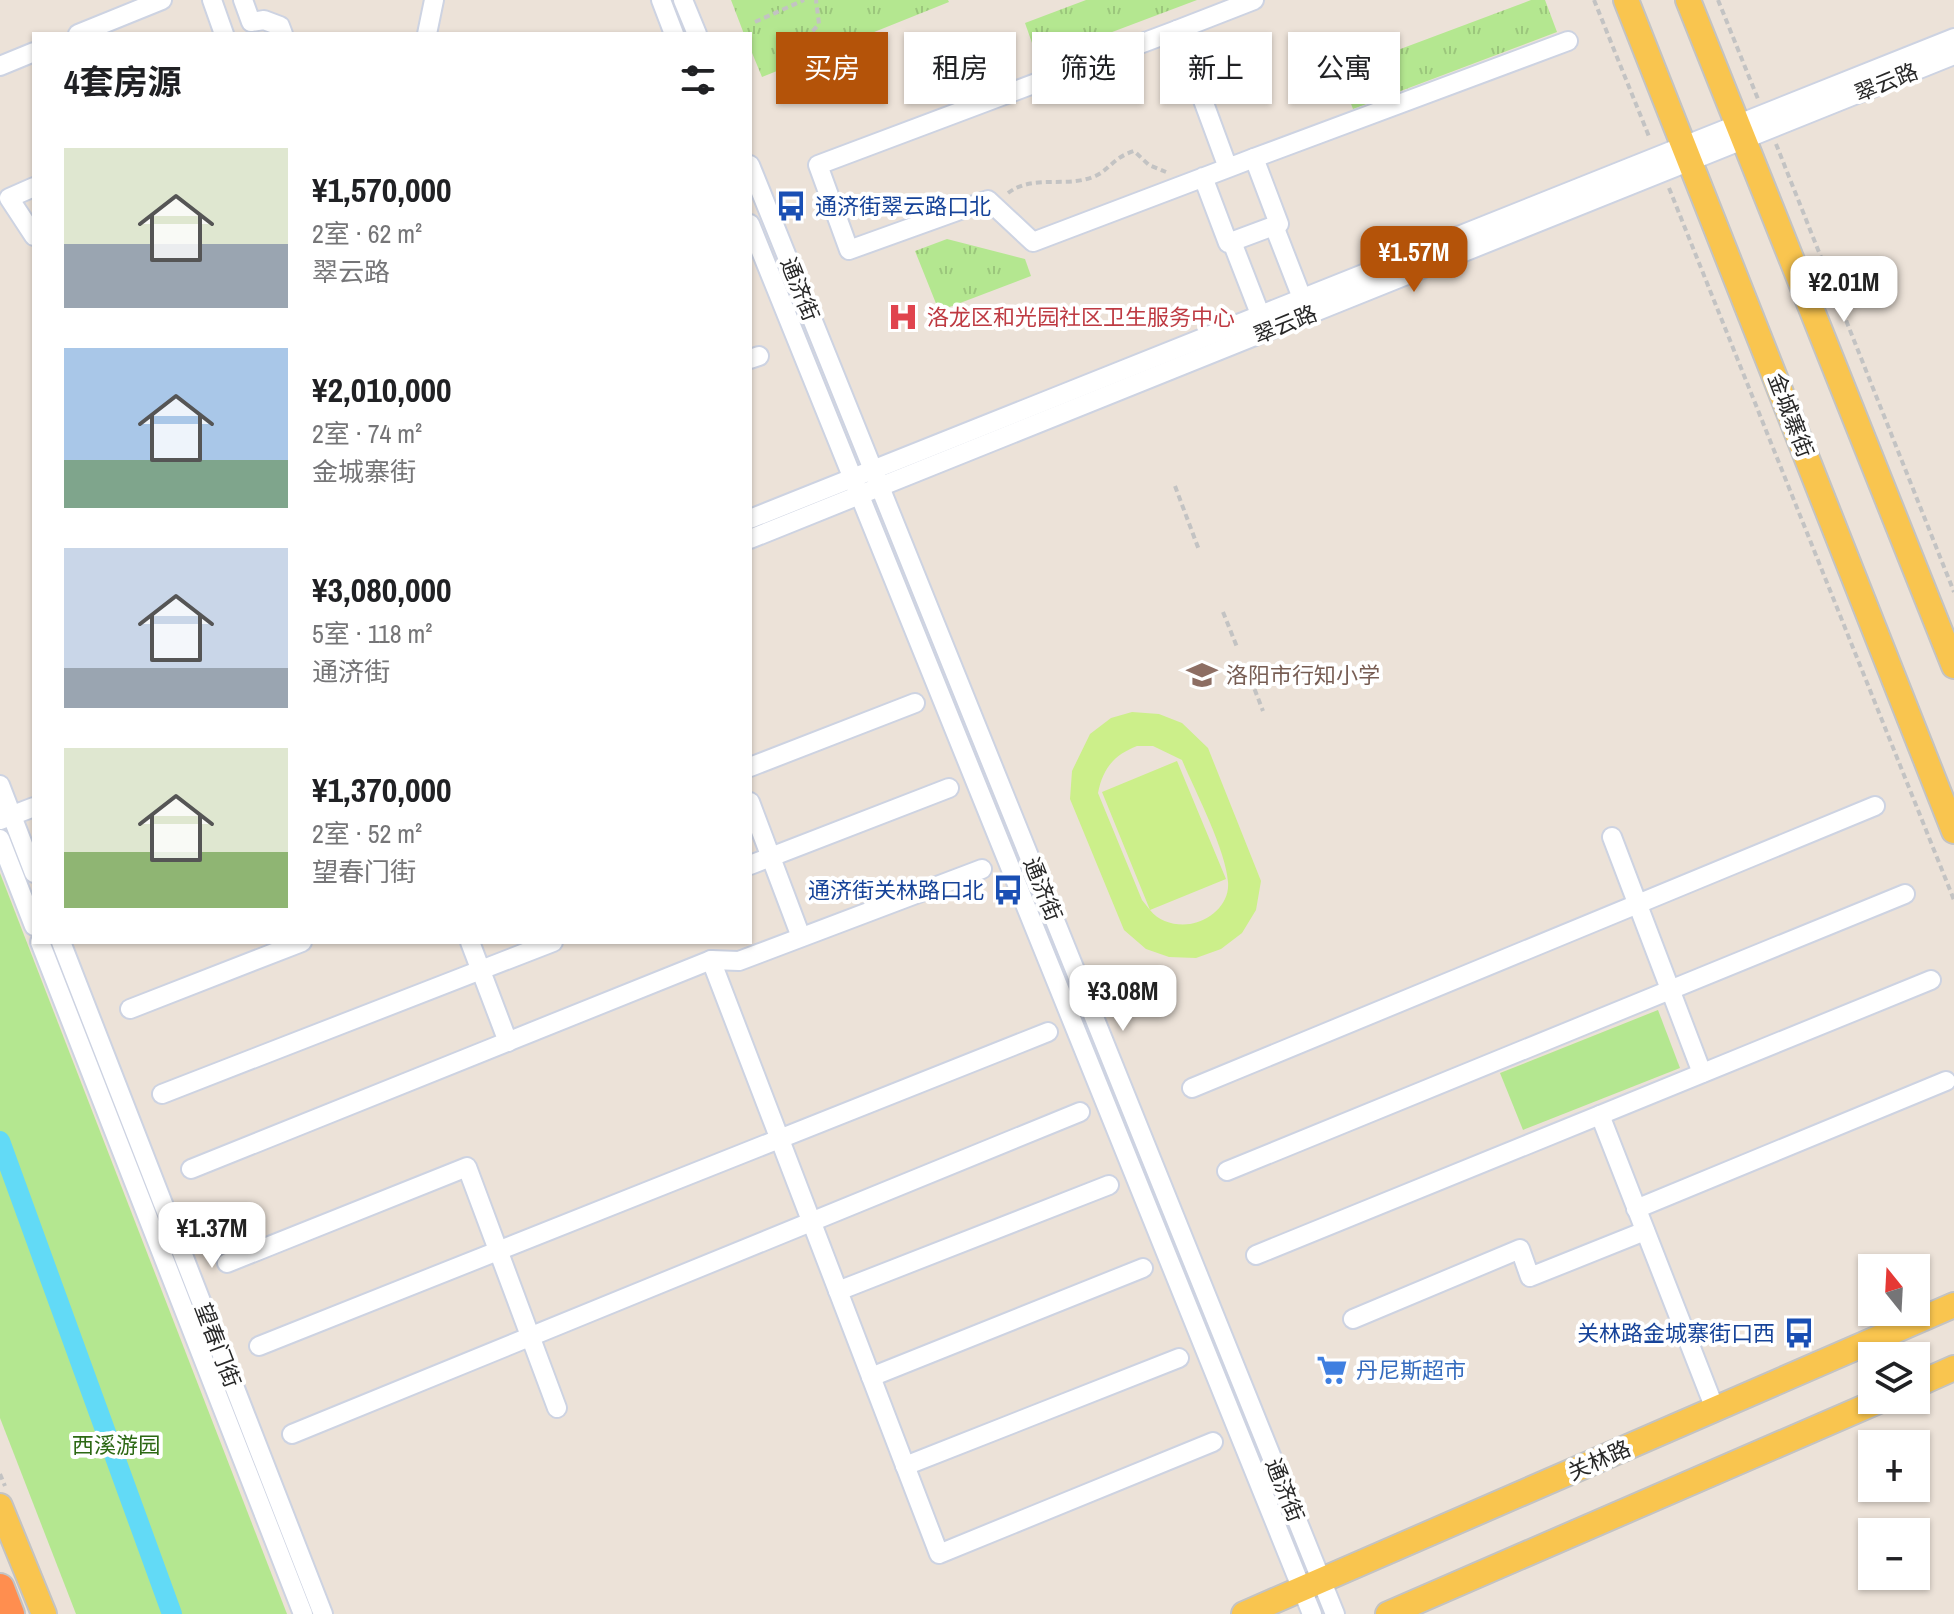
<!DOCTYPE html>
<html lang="zh">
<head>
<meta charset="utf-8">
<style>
  body { margin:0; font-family:"Archivo Narrow","Noto Sans SC",sans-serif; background:#f2f2f2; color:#202124; height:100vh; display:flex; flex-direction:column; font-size:30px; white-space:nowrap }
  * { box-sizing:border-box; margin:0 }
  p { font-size:26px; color:#757577 }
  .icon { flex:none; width:44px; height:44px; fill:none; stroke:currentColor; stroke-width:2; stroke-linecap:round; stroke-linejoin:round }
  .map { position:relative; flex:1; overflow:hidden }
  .sheet { position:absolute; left:32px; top:32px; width:720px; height:912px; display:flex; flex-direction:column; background:#fff; border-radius:0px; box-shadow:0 2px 6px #0004 }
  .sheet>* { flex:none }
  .hud { position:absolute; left:776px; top:32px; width:760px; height:72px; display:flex; gap:16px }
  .needle { width:52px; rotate:342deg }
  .tools { position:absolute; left:1858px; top:1254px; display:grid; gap:16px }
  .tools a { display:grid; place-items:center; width:72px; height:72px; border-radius:0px; background:#fff; box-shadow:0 2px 6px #0004; font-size:40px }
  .price { position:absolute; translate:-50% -68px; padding:0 18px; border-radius:16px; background:#fff; color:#222; font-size:26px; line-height:52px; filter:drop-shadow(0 2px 4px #0008) }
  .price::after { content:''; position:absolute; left:50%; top:48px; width:24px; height:18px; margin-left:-12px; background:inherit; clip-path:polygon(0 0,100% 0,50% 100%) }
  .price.current { background:#b45309; color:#fff }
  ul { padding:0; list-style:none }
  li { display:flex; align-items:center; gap:24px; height:200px; padding:0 32px }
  li span { display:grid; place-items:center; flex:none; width:224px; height:160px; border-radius:0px; color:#555 }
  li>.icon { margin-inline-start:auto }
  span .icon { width:96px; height:96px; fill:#fffc; stroke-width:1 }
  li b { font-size:34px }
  h2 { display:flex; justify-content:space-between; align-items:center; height:96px; padding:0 32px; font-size:34px }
  .pill { padding:0 28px; border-radius:0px; background:#fff; box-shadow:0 2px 6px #0004; font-size:28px; line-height:72px }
  .pill.current { background:#b45309; color:#fff }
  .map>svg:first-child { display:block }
  .grass { fill:url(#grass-tufts) }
  .park { fill:#b4e790 }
  .pitch { fill:#ccef8a; fill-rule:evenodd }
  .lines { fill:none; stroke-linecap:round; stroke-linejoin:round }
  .canal { stroke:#62daf6; stroke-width:20 }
  .minor-casing { stroke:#cdd3e2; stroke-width:22 }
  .major-casing { stroke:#c3c3c3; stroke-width:28 }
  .highway-casing { stroke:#c3c3c3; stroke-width:32 }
  .path { stroke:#c3c3c3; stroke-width:4; stroke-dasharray:6 4; stroke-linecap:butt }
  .minor { stroke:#fff; stroke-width:18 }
  .major { stroke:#f9c54f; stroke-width:24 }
  .highway { stroke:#ff8e4f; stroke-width:28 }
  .labels { text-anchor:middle; stroke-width:8; stroke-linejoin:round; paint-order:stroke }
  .street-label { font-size:22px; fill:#282828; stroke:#fff }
  .transit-label { font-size:22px; fill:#164399; stroke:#fff; text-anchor:end }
  .health-label { font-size:22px; fill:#be3a42; stroke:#fff; text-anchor:start }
  .education-label { font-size:22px; fill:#785e54; stroke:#fff; text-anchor:start }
  .shop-label { font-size:22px; fill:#366cbe; stroke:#fff; text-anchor:start }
  .park-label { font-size:22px; fill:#2c6814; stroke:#fff }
</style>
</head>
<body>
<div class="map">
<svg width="1954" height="1614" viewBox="0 0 1954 1614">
  <defs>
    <pattern id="grass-tufts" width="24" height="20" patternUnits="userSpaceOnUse" patternTransform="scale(2)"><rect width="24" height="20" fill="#b4e790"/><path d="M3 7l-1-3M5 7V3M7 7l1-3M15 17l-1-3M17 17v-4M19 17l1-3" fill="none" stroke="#9bc67c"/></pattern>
  </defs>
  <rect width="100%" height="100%" fill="#ece2d8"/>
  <g class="grass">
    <polygon points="731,0 948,0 949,2 762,77 750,48 750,34 744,34"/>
    <polygon points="1086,0 1197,0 1038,60 1025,23"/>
    <polygon points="1531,0 1545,0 1557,32 1353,109 1339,72"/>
    <polygon points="947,239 1025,259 1031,276 939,311 915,251"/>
  </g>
  <g class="park">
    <polygon points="0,873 287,1614 76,1614 0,1418"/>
    <polygon points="1658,1010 1680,1068 1523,1130 1500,1073"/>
  </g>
  <path class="pitch" d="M1132 712 1159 714 1182 723 1208 748 1261 881 1256 910 1242 933 1221 949 1196 958 1169 957 1146 949 1124 930 1070 799 1072 771 1090 734 1111 718ZM1137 746H1153L1182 760C1195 791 1226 850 1228 882 1230 904 1210 921 1190 924 1176 926 1159 922 1150 910L1226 879 1177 761 1102 792 1150 910 1142 900 1098 793C1103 768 1114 755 1137 746Z"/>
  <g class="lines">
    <polyline class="canal" points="0,1141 172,1614"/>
    <g class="minor-casing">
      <g id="minor">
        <polyline points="212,0 224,34"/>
        <polyline points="243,0 251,22 264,20 280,26 283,34"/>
        <polyline points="661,0 674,34"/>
        <polyline points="683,0 697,34"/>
        <polyline points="1177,30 1254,0"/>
        <polyline points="78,34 162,0"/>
        <polyline points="427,34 434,0"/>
        <polyline points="0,66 34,52"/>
        <polyline points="1254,158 1568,41"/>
        <polyline points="750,165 1335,1614"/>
        <polyline points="1203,177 1228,243 1279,224 1254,158 1228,168 1033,242 988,200 849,250 818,165 1177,30 1228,168"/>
        <polyline points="34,187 9,198 34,236"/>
        <polyline points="750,224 1312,1614"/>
        <polyline points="1274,226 1302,298"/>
        <polyline points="1232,242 1260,314"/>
        <polyline points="750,359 759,356"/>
        <polyline points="750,519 1954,38"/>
        <polyline points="750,539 1954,55"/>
        <polyline points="750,767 915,703"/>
        <polyline points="0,785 34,873"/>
        <polyline points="750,802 801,937"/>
        <polyline points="0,820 34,807"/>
        <polyline points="1612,837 1702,1073"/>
        <polyline points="0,839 34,926"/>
        <polyline points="750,865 949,788"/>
        <polyline points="40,942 303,1614"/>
        <polyline points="61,942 323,1614"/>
        <polyline points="470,942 508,1042"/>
        <polyline points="711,960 939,1554 1213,1442"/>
        <polyline points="130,1009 302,942"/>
        <polyline points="1192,1088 1875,806"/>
        <polyline points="162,1094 553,942"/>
        <polyline points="1600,1115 1931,980"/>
        <polyline points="191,1169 711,960 739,961 982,869"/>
        <polyline points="1227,1171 1905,894"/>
        <polyline points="1636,1209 1946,1081"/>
        <polyline points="1256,1255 1600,1115 1715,1409"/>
        <polyline points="227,1263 467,1167 557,1408"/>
        <polyline points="838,1291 1109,1185"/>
        <polyline points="1353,1319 1520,1249 1530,1277 1645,1231"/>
        <polyline points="259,1346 1048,1032"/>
        <polyline points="871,1377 1143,1268"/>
        <polyline points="292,1434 1080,1112"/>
        <polyline points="905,1466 1179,1358"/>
      </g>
    </g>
    <g class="major-casing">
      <g id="major">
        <polyline points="1626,0 1954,831"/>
        <polyline points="1688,0 1954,666"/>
        <polyline points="1916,1385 1954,1368"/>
        <polyline points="0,1506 44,1614"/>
        <polyline points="1244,1614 1954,1305"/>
        <polyline points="1388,1614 1881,1400"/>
      </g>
    </g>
    <g class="highway-casing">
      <polyline id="highway" points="0,1588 10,1614"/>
    </g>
    <g class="path">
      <polyline points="1594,0 1650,139"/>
      <polyline points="1718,0 1758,99"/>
      <polyline points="755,22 804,0"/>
      <path d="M788 85C793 60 802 42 819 24L816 0"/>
      <polyline points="1776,144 1954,592"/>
      <polyline points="1669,188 1954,900"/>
      <path d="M1008 193C1033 174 1064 188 1093 177 1109 171 1112 158 1134 151L1149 165 1166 172"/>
      <polyline points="1175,486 1199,550"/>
      <polyline points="1223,612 1237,647"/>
      <polyline points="1251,680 1263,711"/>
      <polyline points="0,1474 5,1486"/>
    </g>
    <use href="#minor" class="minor"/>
    <use href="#major" class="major"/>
    <use href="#highway" class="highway"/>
  </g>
  <defs>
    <g id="bus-bare" transform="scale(2.4)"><path d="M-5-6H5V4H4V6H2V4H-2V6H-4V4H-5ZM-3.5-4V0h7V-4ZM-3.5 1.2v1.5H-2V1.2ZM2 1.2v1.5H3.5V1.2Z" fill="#1a4fb4" stroke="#fff" stroke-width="2.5" paint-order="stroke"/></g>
    <g id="hospital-bare" transform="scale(2.4)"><path d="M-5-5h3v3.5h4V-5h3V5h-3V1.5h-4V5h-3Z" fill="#e0444e" stroke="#fff" stroke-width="2.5" paint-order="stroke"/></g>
    <g id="school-bare" transform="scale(2.4)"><path d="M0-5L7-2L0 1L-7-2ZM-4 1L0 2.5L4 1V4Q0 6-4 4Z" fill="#8d6e63" stroke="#fff" stroke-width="2.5" paint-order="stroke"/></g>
    <g id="supermarket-bare" transform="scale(2.4)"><path d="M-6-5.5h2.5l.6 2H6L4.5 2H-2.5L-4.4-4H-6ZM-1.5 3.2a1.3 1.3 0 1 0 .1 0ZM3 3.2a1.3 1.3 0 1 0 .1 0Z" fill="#3f7fe0" stroke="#fff" stroke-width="2.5" paint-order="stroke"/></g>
  </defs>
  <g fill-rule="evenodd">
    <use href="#bus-bare" x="791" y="206"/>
    <use href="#hospital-bare" x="903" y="317"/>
    <use href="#school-bare" x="1202" y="675"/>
    <use href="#bus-bare" x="1008" y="890"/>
    <use href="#bus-bare" x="1799" y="1333"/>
    <use href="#supermarket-bare" x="1332" y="1370"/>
  </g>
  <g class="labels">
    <g class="street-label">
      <text transform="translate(1886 82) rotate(-22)" y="8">翠云路</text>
      <text transform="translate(800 289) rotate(68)" y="8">通济街</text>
      <text transform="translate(1285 324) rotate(-22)" y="8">翠云路</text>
      <text transform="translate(1791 415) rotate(69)" y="8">金城寨街</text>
      <text transform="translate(1043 889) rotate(68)" y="8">通济街</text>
      <text transform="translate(218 1345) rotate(69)" y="8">望春门街</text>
      <text transform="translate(1599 1460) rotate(-24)" y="8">关林路</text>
      <text transform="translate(1285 1490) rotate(68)" y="8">通济街</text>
    </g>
    <g class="transit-label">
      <text x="815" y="214" text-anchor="start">通济街翠云路口北</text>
      <text x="984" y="898">通济街关林路口北</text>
      <text x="1775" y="1341">关林路金城寨街口西</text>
    </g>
    <g class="health-label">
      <text x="927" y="325">洛龙区和光园社区卫生服务中心</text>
    </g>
    <g class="education-label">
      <text x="1226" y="683">洛阳市行知小学</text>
    </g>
    <g class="shop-label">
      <text x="1356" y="1378">丹尼斯超市</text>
    </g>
    <g class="park-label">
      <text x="116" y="1453">西溪游园</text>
    </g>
  </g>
</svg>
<div class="tools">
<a><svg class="needle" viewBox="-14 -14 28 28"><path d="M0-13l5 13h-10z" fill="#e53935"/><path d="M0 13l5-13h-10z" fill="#757577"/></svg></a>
<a><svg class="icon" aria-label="layers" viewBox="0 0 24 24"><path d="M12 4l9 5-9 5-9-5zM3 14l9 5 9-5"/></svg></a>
<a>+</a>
<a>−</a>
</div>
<b class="price current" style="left:1414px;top:294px">¥1.57M</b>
<b class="price" style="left:1844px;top:324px">¥2.01M</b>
<b class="price" style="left:1123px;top:1033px">¥3.08M</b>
<b class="price" style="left:212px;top:1270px">¥1.37M</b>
<div class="hud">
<a class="pill current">买房</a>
<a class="pill">租房</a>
<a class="pill">筛选</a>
<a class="pill">新上</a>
<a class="pill">公寓</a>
</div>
<section class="sheet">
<h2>4套房源<svg class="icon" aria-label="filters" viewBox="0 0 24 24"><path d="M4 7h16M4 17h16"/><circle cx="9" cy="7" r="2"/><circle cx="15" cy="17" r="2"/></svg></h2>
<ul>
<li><span style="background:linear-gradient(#dfe7d0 60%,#9aa5b1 0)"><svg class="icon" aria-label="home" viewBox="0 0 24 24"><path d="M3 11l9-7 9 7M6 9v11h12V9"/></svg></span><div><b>¥1,570,000</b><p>2室 · 62 m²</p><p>翠云路</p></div></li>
<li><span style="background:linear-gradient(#a9c7e8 70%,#7fa58c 0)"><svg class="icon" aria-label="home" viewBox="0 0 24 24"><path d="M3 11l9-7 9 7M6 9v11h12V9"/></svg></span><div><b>¥2,010,000</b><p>2室 · 74 m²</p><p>金城寨街</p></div></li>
<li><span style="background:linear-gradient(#c9d6e8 75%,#9aa5b1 0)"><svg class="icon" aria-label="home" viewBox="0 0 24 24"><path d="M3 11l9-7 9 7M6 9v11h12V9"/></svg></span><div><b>¥3,080,000</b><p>5室 · 118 m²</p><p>通济街</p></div></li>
<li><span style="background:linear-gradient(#dfe7d0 65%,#8fb573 0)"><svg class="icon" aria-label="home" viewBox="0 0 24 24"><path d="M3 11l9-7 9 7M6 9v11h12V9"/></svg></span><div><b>¥1,370,000</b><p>2室 · 52 m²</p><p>望春门街</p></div></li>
</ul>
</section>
</div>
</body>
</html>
